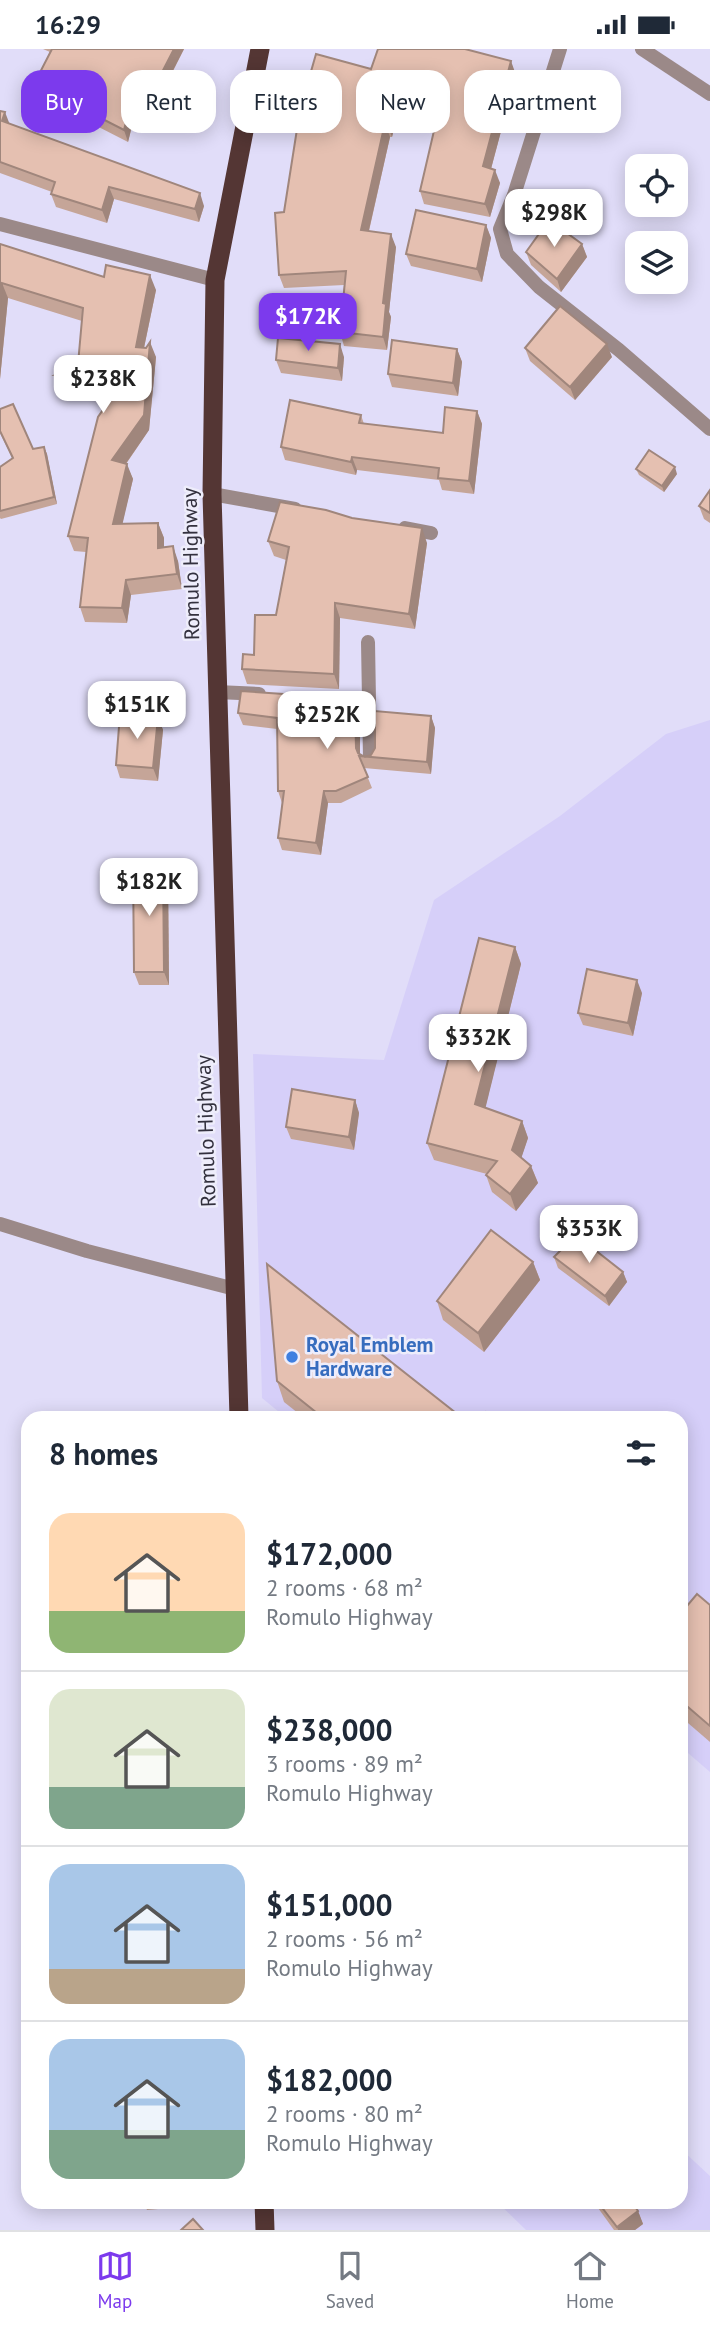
<!DOCTYPE html>
<html lang="en">
<head>
<meta charset="utf-8">
<style>
  body { margin:0; font-family:"PT Sans",sans-serif; background:#f2f2f3; color:#1f2937; height:100vh; display:flex; flex-direction:column; font-size:26px; white-space:nowrap }
  * { box-sizing:border-box; margin:0 }
  p { font-size:23px; color:#747a83 }
  .icon { flex:none; width:38px; height:38px; fill:none; stroke:currentColor; stroke-width:2; stroke-linecap:round; stroke-linejoin:round }
  .map { position:relative; flex:1; overflow:hidden }
  .drawer { position:absolute; left:21px; top:1362px; width:667px; height:798px; display:flex; flex-direction:column; background:#fff; border-radius:21px; box-shadow:0 4px 18px #0003 }
  .drawer>* { flex:none }
  .hud { position:absolute; left:21px; top:21px; width:668px; height:63px; display:flex; gap:14px }
  .fabs { position:absolute; left:625px; top:105px; display:grid; gap:14px }
  .fabs a { display:grid; place-items:center; width:63px; height:63px; border-radius:14px; background:#fff; box-shadow:0 4px 18px #0003; font-size:35px }
  .price { position:absolute; translate:-50% -60px; padding:0 16px; border-radius:14px; background:#fff; color:#222; font-size:23px; line-height:46px; filter:drop-shadow(0 2px 4px #0008) }
  .price::after { content:''; position:absolute; left:50%; top:42px; width:21px; height:16px; margin-left:-10px; background:inherit; clip-path:polygon(0 0,100% 0,50% 100%) }
  .price.on { background:#7c3aed; color:#fff }
  ul { padding:0; list-style:none }
  li { display:flex; align-items:center; gap:21px; height:175px; padding:0 28px }
  li+li { border-top:2px solid #e0e1e3 }
  li span { display:grid; place-items:center; flex:none; width:196px; height:140px; border-radius:21px; color:#555 }
  li>.icon { margin-inline-start:auto }
  span .icon { width:84px; height:84px; fill:#fffc; stroke-width:1 }
  li b { font-size:30px }
  h2 { display:flex; justify-content:space-between; align-items:center; height:84px; padding:0 28px; font-size:30px }
  .chip { padding:0 24px; border-radius:21px; background:#fff; box-shadow:0 4px 18px #0003; font-size:24px; line-height:63px }
  .chip.on { background:#7c3aed; color:#fff }
  .status { display:flex; justify-content:space-between; align-items:center; height:49px; padding:0 35px; background:#fff; direction:ltr }
  .status svg { height:19px; fill:currentColor }
  .tabs { display:flex; justify-content:space-around; align-items:center; height:98px; border-top:2px solid #e0e1e3; background:#fff; font-size:19px; color:#747a83 }
  .tabs a { display:grid; justify-items:center; gap:4px }
  .tabs .on { color:#7c3aed }
  .map>svg:first-child { display:block }
  .built { fill:#d6cff9 }
  .lines { fill:none; stroke-linecap:round; stroke-linejoin:round }
  .minor { stroke:#9b8988; stroke-width:14 }
  .tertiary { stroke:#9b8988; stroke-width:14 }
  .trunk { stroke:#543634; stroke-width:19 }
  .wall { fill:#c5a598 }
  .shaded-wall { fill:#a0867c }
  .building { fill:#e5c0b1; stroke:#a0867c; stroke-width:2 }
  .shop-dot { fill:#3f7fe0; stroke:#eeedfb; stroke-width:2.5 }
  .labels { text-anchor:middle; stroke-width:5; stroke-linejoin:round; paint-order:stroke }
  .street-label { font-size:21px; fill:#33313e; stroke:#eeedfb }
  .shop-label { font-size:21px; font-weight:bold; fill:#366cbe; stroke:#eeedfb; text-anchor:start }
</style>
</head>
<body>
<div class="status"><b>16:29</b><svg viewBox="0 0 49 12"><path d="M0 12V9h3v3zM5 12V6h3v6zM10 12V3h3v9zM15 12V0h3v12zM26 1h20v11H26zM47 4h2v5h-2z"/></svg></div>
<div class="map">
<svg width="710" height="2181" viewBox="0 0 710 2181">
  <rect width="100%" height="100%" fill="#e1ddf9"/>
  <g class="built">
    <polygon points="710,671 710,1723 681,1698 681,1368 285,1368 262,1349 253,1005 384,1011 434,851 560,767 666,685"/>
    <polygon points="681,2100 710,2127 710,2181 526,2181 497,2153 681,2152"/>
  </g>
  <g class="lines">
    <g class="minor">
      <polyline points="560,0 514,146 500,180 507,205 539,238 619,301 710,380"/>
      <polyline points="642,0 710,45"/>
      <polyline points="212,445 295,460"/>
      <polyline points="405,479 431,484"/>
      <polyline points="368,593 370,710"/>
      <polyline points="217,643 259,645"/>
      <polyline points="325,649 369,651"/>
      <polyline points="0,1175 87,1202 235,1240"/>
    </g>
    <polyline class="tertiary" points="0,175 215,231"/>
    <g class="trunk">
      <polyline points="239,1368 212,445 215,231 260,0"/>
      <polyline points="264,2152 265,2181"/>
    </g>
  </g>
  <g class="wall">
    <polygon points="43,0 184,0 168,32 194,49 188,74 136,61 128,93 38,47 34,35 50,3"/>
    <polygon points="371,20 516,26 491,120 500,134 490,168 424,155 420,142 438,67 400,55 392,88 390,88 369,182 396,198 389,263 391,268 387,301 344,297 340,283 344,236 284,239 279,226 284,163"/>
    <polygon points="0,62 9,75 204,157 199,173 114,150 107,174 56,158 51,145 52,143 0,124"/>
    <polygon points="486,176 491,189 482,233 411,217 406,205"/>
    <polygon points="0,195 104,228 156,241 144,299 156,308 149,381 126,415 133,430 122,475 158,474 164,489 164,498 178,512 182,540 131,546 127,574 85,573 80,558 86,503 74,502 68,487 114,345 60,341 55,326 78,315 82,272 8,249 0,330"/>
    <polygon points="582,195 587,208 561,243 531,216 526,203"/>
    <polygon points="525,299 612,308 575,351 530,312"/>
    <polygon points="457,300 462,313 458,347 392,338 388,325"/>
    <polygon points="344,308 342,332 281,324 276,311"/>
    <polygon points="0,360 33,400 44,398 47,405 57,455 1,470 0,469 0,418 12,409 0,384"/>
    <polygon points="477,362 482,375 474,445 442,441 439,431 357,421 356,426 285,411 281,398 361,366 364,375 443,384"/>
    <polygon points="636,420 677,425 664,443 639,426"/>
    <polygon points="710,441 710,474 704,470 699,457"/>
    <polygon points="268,492 427,494 415,580 340,569 339,640 247,635 242,620 254,606 276,566 286,511 274,507"/>
    <polygon points="346,657 360,670 360,705 365,708 371,706 431,667 435,679 431,725 364,719 372,739 341,754 328,754 321,806 282,801 278,789 282,754 278,742 277,680 243,676 238,664"/>
    <polygon points="158,668 163,681 158,732 120,729 116,716"/>
    <polygon points="168,827 169,936 139,936 134,923"/>
    <polygon points="515,898 521,915 485,1059 522,1072 528,1089 521,1109 531,1117 538,1134 516,1162 492,1143 486,1126 487,1125 434,1111 427,1094"/>
    <polygon points="642,944 633,987 583,976 578,964"/>
    <polygon points="355,1051 359,1064 354,1101 291,1090 286,1078"/>
    <polygon points="554,1208 623,1223 627,1233 609,1257 558,1219"/>
    <polygon points="533,1213 540,1231 484,1303 443,1271 437,1252"/>
    <polygon points="277,1332 461,1368 303,1368 284,1353"/>
    <polygon points="710,1556 710,1693 681,1668 681,1564"/>
    <polygon points="143,2152 215,2152 215,2155 147,2161"/>
    <polygon points="593,2152 631,2152 638,2162 643,2175 635,2181 614,2181"/>
  </g>
  <g class="shaded-wall">
    <polygon points="174,0 184,0 163,41 159,29"/>
    <polygon points="511,12 516,26 488,131 483,117"/>
    <polygon points="189,37 194,49 188,74 183,63"/>
    <polygon points="396,42 400,55 392,88 387,75"/>
    <polygon points="132,50 136,61 128,93 124,81"/>
    <polygon points="5,63 10,76 2,72"/>
    <polygon points="385,74 390,88 366,194 361,181"/>
    <polygon points="495,121 500,134 490,168 485,155"/>
    <polygon points="109,138 114,150 107,174 102,161"/>
    <polygon points="200,144 204,157 199,173 195,160"/>
    <polygon points="486,176 491,189 482,233 477,220"/>
    <polygon points="391,185 396,198 389,263 391,268 387,301 383,288 383,254"/>
    <polygon points="582,195 587,208 561,243 557,230"/>
    <polygon points="150,226 156,241 141,313 136,298"/>
    <polygon points="2,234 8,249 0,330 0,260"/>
    <polygon points="150,293 156,308 149,381 118,426 112,411"/>
    <polygon points="340,295 344,308 342,332 338,319"/>
    <polygon points="607,295 612,308 575,351 570,338"/>
    <polygon points="457,300 462,313 458,347 453,334"/>
    <polygon points="477,362 482,375 474,445 469,432"/>
    <polygon points="44,398 47,405 57,455 54,448"/>
    <polygon points="352,408 357,421 356,426 351,413"/>
    <polygon points="127,415 133,430 119,490 113,475"/>
    <polygon points="675,418 677,425 664,443 662,437"/>
    <polygon points="158,474 164,489 164,514 158,499"/>
    <polygon points="422,479 427,494 415,580 409,565"/>
    <polygon points="173,497 178,512 182,540 177,525"/>
    <polygon points="126,531 131,546 127,574 122,559"/>
    <polygon points="335,554 340,569 339,640 334,625"/>
    <polygon points="355,658 360,670 360,707 359,707 356,699"/>
    <polygon points="431,667 435,679 431,725 427,713"/>
    <polygon points="158,668 163,681 158,732 153,719"/>
    <polygon points="324,742 328,754 321,806 316,794"/>
    <polygon points="163,814 168,827 169,936 164,923"/>
    <polygon points="515,898 521,915 482,1073 475,1055"/>
    <polygon points="637,931 642,944 633,987 628,974"/>
    <polygon points="355,1051 359,1064 354,1101 349,1088"/>
    <polygon points="522,1072 528,1089 518,1119 512,1101"/>
    <polygon points="531,1117 538,1134 516,1162 510,1145"/>
    <polygon points="533,1213 540,1231 484,1303 478,1284"/>
    <polygon points="623,1223 627,1233 609,1257 605,1247"/>
    <polygon points="638,2162 643,2175 635,2181 618,2181 617,2178"/>
  </g>
  <g class="building">
    <polygon points="52,0 174,0 159,29 189,37 183,63 132,50 124,81 34,35"/>
    <polygon points="378,0 465,0 511,12 483,117 495,121 485,155 420,142 440,56 396,42 387,75 385,74 361,181 391,185 383,254 386,255 383,288 340,283 346,222 279,226 275,164 284,163 300,61 316,5 371,20"/>
    <polygon points="0,62 5,63 2,72 200,144 195,160 109,138 102,161 51,145 55,133 0,113"/>
    <polygon points="416,161 486,176 477,220 406,205"/>
    <polygon points="549,171 582,195 557,230 526,203"/>
    <polygon points="0,195 104,228 106,216 150,226 136,298 146,299 150,293 144,366 112,411 127,415 113,475 158,474 158,499 173,497 177,525 126,531 122,559 80,558 88,489 68,487 98,368 123,332 55,326 78,315 83,259 2,234 0,260"/>
    <polygon points="560,257 607,295 570,338 525,299"/>
    <polygon points="278,289 340,295 338,319 276,311"/>
    <polygon points="392,291 457,300 453,334 388,325"/>
    <polygon points="290,351 361,366 359,374 443,384 445,358 477,362 469,432 438,429 439,419 352,408 351,413 281,398"/>
    <polygon points="13,355 33,400 44,398 54,448 0,462 0,418 13,409 0,382 0,360"/>
    <polygon points="649,401 675,418 662,437 636,420"/>
    <polygon points="710,441 710,464 699,457"/>
    <polygon points="280,453 326,461 352,469 422,479 409,565 335,554 334,625 242,620 243,605 254,606 255,566 276,566 289,498 268,492"/>
    <polygon points="241,642 343,649 342,657 355,658 356,699 358,704 365,708 371,706 375,699 375,662 431,667 427,713 359,707 368,728 336,742 324,742 316,794 278,789 284,742 278,742 277,669 238,664"/>
    <polygon points="120,665 158,668 153,719 116,716"/>
    <polygon points="163,814 164,923 134,923 133,815"/>
    <polygon points="479,889 515,898 475,1055 522,1072 512,1101 531,1117 510,1145 486,1126 497,1112 427,1094"/>
    <polygon points="587,920 637,931 628,974 578,964"/>
    <polygon points="292,1040 355,1051 349,1088 286,1078"/>
    <polygon points="491,1181 533,1213 478,1284 437,1252"/>
    <polygon points="576,1186 623,1223 605,1247 554,1208"/>
    <polygon points="267,1215 461,1368 322,1368 277,1332"/>
    <polygon points="486,1363 493,1368 482,1368"/>
    <polygon points="697,1545 710,1556 710,1677 681,1652 681,1564"/>
    <polygon points="597,2152 631,2152 638,2162 617,2178"/>
    <polygon points="193,2170 203,2181 181,2181"/>
  </g>
  <circle class="shop-dot" cx="292" cy="1308" r="7"/>
  <g class="labels">
    <g class="street-label">
      <text transform="translate(191 515) rotate(-91)" y="7">Romulo Highway</text>
      <text transform="translate(206 1082) rotate(-92)" y="7">Romulo Highway</text>
    </g>
    <g class="shop-label">
      <text x="306" y="1303">Royal Emblem<tspan x="306" dy="24">Hardware</tspan></text>
    </g>
  </g>
</svg>
<div class="fabs">
<a><svg class="icon" aria-label="locate" viewBox="0 0 24 24"><circle cx="12" cy="12" r="6"/><path d="M12 2v4M12 18v4M2 12h4M18 12h4"/></svg></a>
<a><svg class="icon" aria-label="layers" viewBox="0 0 24 24"><path d="M12 4l9 5-9 5-9-5zM3 14l9 5 9-5"/></svg></a>
</div>
<b class="price" style="left:554px;top:200px">$298K</b>
<b class="price on" style="left:308px;top:304px">$172K</b>
<b class="price" style="left:103px;top:366px">$238K</b>
<b class="price" style="left:137px;top:692px">$151K</b>
<b class="price" style="left:327px;top:702px">$252K</b>
<b class="price" style="left:149px;top:869px">$182K</b>
<b class="price" style="left:478px;top:1025px">$332K</b>
<b class="price" style="left:589px;top:1216px">$353K</b>
<div class="hud">
<a class="chip on">Buy</a>
<a class="chip">Rent</a>
<a class="chip">Filters</a>
<a class="chip">New</a>
<a class="chip">Apartment</a>
</div>
<section class="drawer">
<h2>8 homes<svg class="icon" aria-label="filters" viewBox="0 0 24 24"><path d="M4 7h16M4 17h16"/><circle cx="9" cy="7" r="2"/><circle cx="15" cy="17" r="2"/></svg></h2>
<ul>
<li><span style="background:linear-gradient(#ffd9b3 70%,#8fb573 0)"><svg class="icon" aria-label="home" viewBox="0 0 24 24"><path d="M3 11l9-7 9 7M6 9v11h12V9"/></svg></span><div><b>$172,000</b><p>2 rooms · 68 m²</p><p>Romulo Highway</p></div></li>
<li><span style="background:linear-gradient(#dfe7d0 70%,#7fa58c 0)"><svg class="icon" aria-label="home" viewBox="0 0 24 24"><path d="M3 11l9-7 9 7M6 9v11h12V9"/></svg></span><div><b>$238,000</b><p>3 rooms · 89 m²</p><p>Romulo Highway</p></div></li>
<li><span style="background:linear-gradient(#a9c7e8 75%,#b9a48a 0)"><svg class="icon" aria-label="home" viewBox="0 0 24 24"><path d="M3 11l9-7 9 7M6 9v11h12V9"/></svg></span><div><b>$151,000</b><p>2 rooms · 56 m²</p><p>Romulo Highway</p></div></li>
<li><span style="background:linear-gradient(#a9c7e8 65%,#7fa58c 0)"><svg class="icon" aria-label="home" viewBox="0 0 24 24"><path d="M3 11l9-7 9 7M6 9v11h12V9"/></svg></span><div><b>$182,000</b><p>2 rooms · 80 m²</p><p>Romulo Highway</p></div></li>
</ul>
</section>
</div>
<nav class="tabs">
<a class="on"><svg class="icon" aria-label="map" viewBox="0 0 24 24"><path d="M3 6l6-2 6 2 6-2v14l-6 2-6-2-6 2zM9 4v14M15 6v14"/></svg>Map</a>
<a><svg class="icon" aria-label="saved" viewBox="0 0 24 24"><path d="M7 4h10v16l-5-4-5 4z"/></svg>Saved</a>
<a><svg class="icon" aria-label="home" viewBox="0 0 24 24"><path d="M3 11l9-7 9 7M6 9v11h12V9"/></svg>Home</a>
</nav>
</body>
</html>
